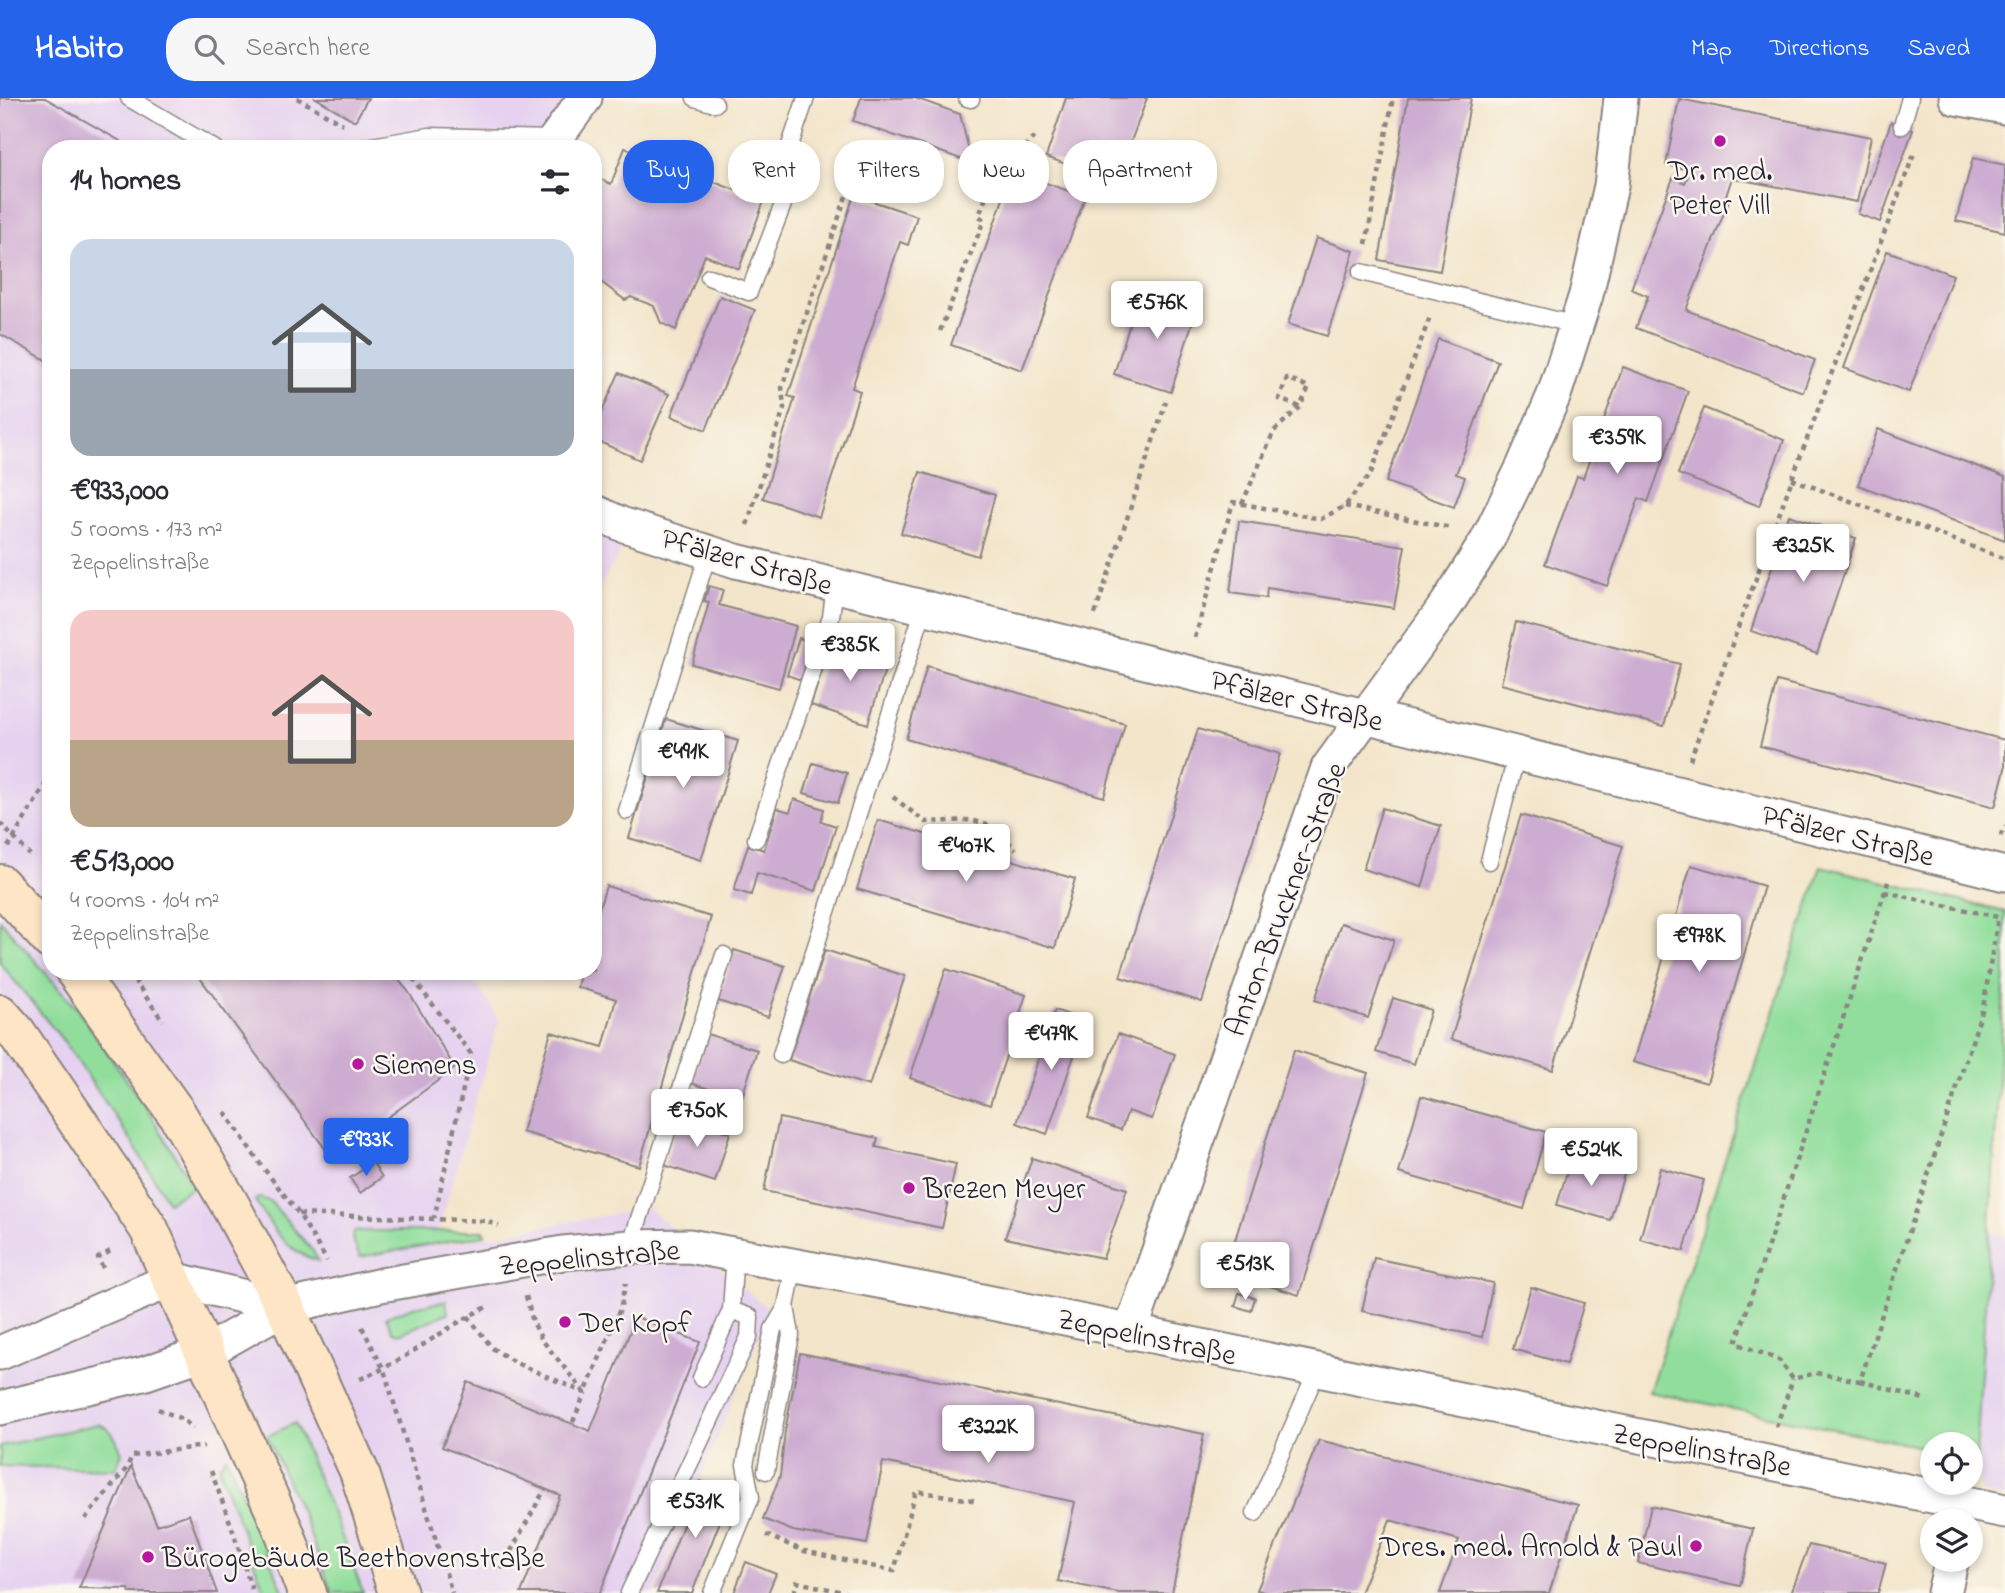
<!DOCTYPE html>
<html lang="en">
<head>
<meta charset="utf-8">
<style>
  body { margin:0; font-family:"Indie Flower",sans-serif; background:#f7f7f7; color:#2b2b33; height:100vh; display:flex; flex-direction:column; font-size:26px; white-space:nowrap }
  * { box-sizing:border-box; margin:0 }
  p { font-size:23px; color:#7c7c81 }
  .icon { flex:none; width:38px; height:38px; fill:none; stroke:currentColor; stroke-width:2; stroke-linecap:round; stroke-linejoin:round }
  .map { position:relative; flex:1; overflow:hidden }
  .details { position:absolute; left:42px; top:42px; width:560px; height:840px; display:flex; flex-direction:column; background:#fff; border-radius:28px; box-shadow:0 4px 10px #0003 }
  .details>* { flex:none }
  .hud { position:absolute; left:623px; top:42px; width:665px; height:63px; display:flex; gap:14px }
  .buttons { position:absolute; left:1920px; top:1334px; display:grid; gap:14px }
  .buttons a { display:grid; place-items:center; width:63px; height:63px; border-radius:50%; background:#fff; box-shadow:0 4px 10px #0003; font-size:35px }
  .price { position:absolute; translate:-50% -60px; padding:0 16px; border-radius:7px; background:#fff; color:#222; font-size:23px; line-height:46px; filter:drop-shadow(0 2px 4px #0008) }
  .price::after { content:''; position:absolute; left:50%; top:42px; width:21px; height:16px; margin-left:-10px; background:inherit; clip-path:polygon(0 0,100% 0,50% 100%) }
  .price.selected { background:#2563eb; color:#fff }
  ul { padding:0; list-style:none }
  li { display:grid; align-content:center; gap:14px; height:371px; padding:0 28px }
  li span { display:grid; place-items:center; height:217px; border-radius:21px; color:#555 }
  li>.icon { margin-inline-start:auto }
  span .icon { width:126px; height:126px; fill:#fffc; stroke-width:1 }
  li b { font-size:30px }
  h2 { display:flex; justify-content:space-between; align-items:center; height:84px; padding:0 28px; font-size:30px }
  .chip { padding:0 24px; border-radius:28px; background:#fff; box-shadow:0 4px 10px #0003; font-size:24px; line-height:63px }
  .chip.selected { background:#2563eb; color:#fff }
  header { display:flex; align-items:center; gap:42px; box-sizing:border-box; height:98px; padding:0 35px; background:#2563eb; color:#fff }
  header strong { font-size:33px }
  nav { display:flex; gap:38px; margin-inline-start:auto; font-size:24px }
  .search { width:490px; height:63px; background:#f7f7f7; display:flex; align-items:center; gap:18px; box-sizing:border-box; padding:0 24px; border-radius:28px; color:#7c7c81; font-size:26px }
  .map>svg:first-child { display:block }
  .built { fill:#e6d2f0 }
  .green { fill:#91de9c; stroke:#5a806c; stroke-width:2 }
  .building { fill:#cdacd1 }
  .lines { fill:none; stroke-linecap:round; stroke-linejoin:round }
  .lane-casing { stroke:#8a8482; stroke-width:19 }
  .street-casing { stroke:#8a8482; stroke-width:37 }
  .secondary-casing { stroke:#8a8482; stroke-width:42 }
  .path { stroke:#8a8482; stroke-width:4.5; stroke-dasharray:5 5; stroke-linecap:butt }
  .lane { stroke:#fff; stroke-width:16 }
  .street { stroke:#fff; stroke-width:33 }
  .secondary { stroke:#fee5c5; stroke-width:38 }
  .poi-dot { fill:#b5179e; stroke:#fbf7ec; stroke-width:2.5 }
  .labels { text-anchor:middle; stroke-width:5; stroke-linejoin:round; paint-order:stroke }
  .poi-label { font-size:30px; fill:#22223b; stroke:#fbf7ec; text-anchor:start }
  .street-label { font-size:30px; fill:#22223b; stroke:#fbf7ec }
</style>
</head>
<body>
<header>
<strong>Habito</strong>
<div class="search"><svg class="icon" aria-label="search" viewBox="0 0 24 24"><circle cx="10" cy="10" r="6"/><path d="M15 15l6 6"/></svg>Search here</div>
<nav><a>Map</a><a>Directions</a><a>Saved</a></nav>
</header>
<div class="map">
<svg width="2005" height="1495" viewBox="0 0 2005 1495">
  <rect width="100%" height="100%" fill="#fbf7ec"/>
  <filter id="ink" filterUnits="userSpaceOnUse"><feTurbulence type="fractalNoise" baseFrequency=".0143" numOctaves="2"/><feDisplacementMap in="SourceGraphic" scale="14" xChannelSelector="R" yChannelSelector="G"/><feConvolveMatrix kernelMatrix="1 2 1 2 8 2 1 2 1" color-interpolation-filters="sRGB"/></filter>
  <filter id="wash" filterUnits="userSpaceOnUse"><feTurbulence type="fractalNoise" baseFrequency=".00686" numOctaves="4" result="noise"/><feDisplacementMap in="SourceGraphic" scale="28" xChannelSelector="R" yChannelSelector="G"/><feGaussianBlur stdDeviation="1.57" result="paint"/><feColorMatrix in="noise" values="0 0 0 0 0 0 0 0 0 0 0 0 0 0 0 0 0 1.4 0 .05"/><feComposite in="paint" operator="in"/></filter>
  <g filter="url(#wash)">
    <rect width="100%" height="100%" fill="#f3e5ca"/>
    <g class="built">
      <polygon points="0,0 586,0 544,51 51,51 51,873 469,873 499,922 434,1148 648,1110 769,1212 654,1495 0,1495"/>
      <polygon points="593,415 630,437 593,500"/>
      <polygon points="1989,1134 2005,1138 2005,1400 1982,1395 1976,1360"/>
    </g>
    <g class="green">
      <polygon points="1821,768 2005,814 2005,874 1976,1360 1971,1359 1970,1346 1932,1346 1932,1351 1649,1294"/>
      <polygon points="0,822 78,912 145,1008 194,1089 168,1104 132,1044 66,946 0,865"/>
      <path d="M259 1100 270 1103 313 1153 318 1163C285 1153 272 1130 255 1102Z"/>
      <polygon points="354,1133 484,1133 485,1137 360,1159 352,1141"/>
      <polygon points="446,1203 448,1215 399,1236 393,1234 386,1219 413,1209"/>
      <polygon points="295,1325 337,1425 363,1495 332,1495 305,1423 267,1338"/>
      <path d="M98 1326C113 1330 116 1342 122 1355L115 1371 0 1368V1348Z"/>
      <polygon points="226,1358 284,1495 265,1495 220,1373 220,1367"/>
    </g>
    <g id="blocks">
      <g class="building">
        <polygon points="0,0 45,0 134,51 51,51 51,265 0,236"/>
        <polygon points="316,0 368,0 355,23"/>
        <polygon points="861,0 915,0 960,16 972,65 853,23"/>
        <polygon points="1066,0 1147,0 1116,84 1046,59"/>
        <polygon points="1408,0 1471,0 1440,173 1379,162"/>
        <polygon points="1679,1 1871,39 1857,104 1732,80 1725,101 1729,102 1686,212 1815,262 1803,294 1636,230 1648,198 1631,191 1673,80 1685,85 1690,72 1666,67"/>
        <polygon points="1891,24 1913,32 1880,124 1858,116"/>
        <polygon points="625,50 764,103 739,171 705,157 676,232 661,225 654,208 631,199 625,202 601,184 593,194 593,88 600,81 611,86"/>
        <polygon points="1973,60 2005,67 2005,134 1956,123"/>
        <polygon points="1013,73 1085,99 1022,272 951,247"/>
        <polygon points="854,97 917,118 908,147 900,144 852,290 860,293 819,419 763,400 795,300 788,298"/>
        <polygon points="1316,140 1354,153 1327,238 1288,226"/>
        <polygon points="1887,153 1953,177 1909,294 1844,270"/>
        <polygon points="1158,190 1199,203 1171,294 1114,276 1135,209 1151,214"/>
        <polygon points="720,198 755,212 706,332 671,318"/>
        <polygon points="1438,241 1498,263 1456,376 1465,379 1454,409 1386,384"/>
        <polygon points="1623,269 1688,293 1648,404 1639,400 1607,488 1545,466 1577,378 1583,380"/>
        <polygon points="619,275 669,296 640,362 593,341 593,334"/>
        <polygon points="1704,310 1784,342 1759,408 1678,376"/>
        <polygon points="1878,331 2005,379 2005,442 1858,387"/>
        <polygon points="920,374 995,397 978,458 901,435"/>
        <polygon points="1789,417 1856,440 1817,556 1751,533"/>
        <polygon points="1239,423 1405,448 1394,510 1267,490 1266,500 1230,495"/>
        <polygon points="709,488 723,492 719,507 796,528 779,590 692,566 709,504 704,503"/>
        <polygon points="1516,524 1680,566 1664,628 1501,586"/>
        <polygon points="799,540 813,544 801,582 787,577"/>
        <polygon points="831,544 888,562 868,626 811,607"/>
        <polygon points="927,568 1125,626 1104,699 906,641"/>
        <polygon points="1777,583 2005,642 2005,671 1995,709 1760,648"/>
        <polygon points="666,621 738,643 701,762 629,740"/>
        <polygon points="1198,631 1280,656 1202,904 1120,879"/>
        <polygon points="813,665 847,675 838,705 804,695"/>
        <polygon points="794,701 824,711 821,723 836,728 816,793 757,775 751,797 734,792 748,747 764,752 777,710 790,714"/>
        <polygon points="1382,710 1441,728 1422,789 1363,771"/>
        <polygon points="1521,717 1623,748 1553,972 1451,941"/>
        <polygon points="878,722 1075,781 1055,850 857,791"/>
        <polygon points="1691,767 1764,788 1707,985 1633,964"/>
        <polygon points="606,788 711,819 639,1068 522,1034 551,934 603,949 616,901 577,889 581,873 593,873 593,831"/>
        <polygon points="1341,825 1394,842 1368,920 1315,902"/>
        <polygon points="734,852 785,868 768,919 718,903"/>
        <polygon points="825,852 905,878 869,988 789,962"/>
        <polygon points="946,871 1026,897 990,1007 910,980"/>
        <polygon points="195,873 391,873 408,893 455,970 332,1060"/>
        <polygon points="1393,900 1431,912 1414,966 1376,954"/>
        <polygon points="1055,912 1086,923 1047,1036 1017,1025"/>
        <polygon points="707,936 757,952 741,1002 691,985"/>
        <polygon points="1118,936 1175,956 1152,1021 1128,1013 1121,1032 1088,1020"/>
        <polygon points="1294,952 1368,975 1299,1197 1225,1174"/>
        <polygon points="1421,998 1546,1034 1524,1111 1399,1075"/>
        <polygon points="680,1018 730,1035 715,1084 664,1067"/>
        <polygon points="779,1020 878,1040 876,1049 956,1066 942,1130 764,1093"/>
        <polygon points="1572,1057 1625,1073 1610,1122 1557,1107"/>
        <polygon points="1032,1060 1127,1091 1103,1160 1005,1140"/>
        <polygon points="373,1065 382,1079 360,1095 350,1080"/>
        <polygon points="1660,1070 1704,1082 1684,1153 1640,1141"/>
        <polygon points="1374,1160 1493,1185 1482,1239 1362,1213"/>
        <polygon points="1531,1189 1584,1205 1566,1266 1513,1251"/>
        <polygon points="1239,1195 1255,1200 1251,1213 1235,1208"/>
        <polygon points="636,1219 700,1244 600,1495 521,1495 560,1397 442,1349 468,1284 590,1333"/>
        <polygon points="800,1255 1204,1336 1172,1495 1118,1495 1058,1483 1075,1404 883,1364 867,1446 793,1433 763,1421 780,1378 785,1333"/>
        <polygon points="1319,1342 1578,1407 1549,1495 1440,1495 1459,1442 1390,1422 1360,1495 1267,1495 1257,1492"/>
        <polygon points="131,1368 157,1427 189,1416 217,1495 130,1495 129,1491 79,1490"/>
        <polygon points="700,1383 731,1395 692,1495 657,1495"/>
        <polygon points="1651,1408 1753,1431 1740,1488 1638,1465"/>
        <polygon points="1809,1447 1886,1465 1878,1495 1791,1495"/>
        <polygon points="746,1464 776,1476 768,1495 734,1495"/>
      </g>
    </g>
  </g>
  <g filter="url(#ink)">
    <use href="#blocks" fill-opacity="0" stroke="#8a8482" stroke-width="2"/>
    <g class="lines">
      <g class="lane-casing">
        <g id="lane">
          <polyline points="129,0 215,51"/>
          <polyline points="695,0 715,6"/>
          <polyline points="967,0 971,1"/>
          <polyline points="1902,28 1910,0"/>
          <polyline points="355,51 429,38 554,41"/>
          <polyline points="1361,174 1576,227"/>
          <polyline points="709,179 749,194 787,96 778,83 806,0"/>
          <polyline points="627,713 708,456"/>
          <polyline points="756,741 831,519 835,488"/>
          <polyline points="1489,763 1517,656"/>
          <polyline points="781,957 924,510"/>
          <polyline points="630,1149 724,857"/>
          <polyline points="701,1280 731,1212"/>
          <polyline points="766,1373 791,1237 786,1209"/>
          <polyline points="1255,1415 1317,1273"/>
          <polyline points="629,1495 749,1239 750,1219 731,1212 735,1156"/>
          <polyline points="712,1495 751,1399 745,1367 773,1231 786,1209 794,1166"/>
        </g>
      </g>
      <g class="street-casing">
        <g id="street">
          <polyline points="1956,0 2005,9"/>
          <polyline points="548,51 585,0"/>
          <polyline points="593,413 621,426 736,463 2005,776"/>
          <polyline points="1130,1235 1328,670 1447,506 1487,443 1523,369 1554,297 1586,197 1611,88 1621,0"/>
          <polyline points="0,1255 173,1181 285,1209"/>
          <polyline points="0,1310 143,1276 206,1254 285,1209 381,1187 563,1155 630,1149 689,1148 943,1195 2005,1413"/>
          <polyline points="1944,1495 1952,1461"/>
        </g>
      </g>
      <g class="secondary-casing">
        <g id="secondary">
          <polyline points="0,786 51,842"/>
          <polyline points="75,873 177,1016 229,1105 285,1209 359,1373 398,1495"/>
          <polyline points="0,916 16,934 80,1027 149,1131 284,1433 307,1495"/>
        </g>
      </g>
      <g class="path">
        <polyline points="297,0 343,26"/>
        <polyline points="1366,146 1393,0"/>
        <polyline points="940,233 984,122 979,118 993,79 1034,39"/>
        <polyline points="1792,381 2005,461"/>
        <polyline points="1242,406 1274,333 1300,309 1309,289 1287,280 1279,301 1300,309"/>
        <polyline points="1345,408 1451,430"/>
        <polyline points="747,427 784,310 782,289 846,98"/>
        <polyline points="1095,516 1166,304"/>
        <polyline points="1195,540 1233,404 1321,421 1345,408 1371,375 1430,219"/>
        <polyline points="1690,662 1792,381 1915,53"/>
        <polyline points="893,699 925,724 972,722 990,728 1016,751"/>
        <polyline points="0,725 30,757"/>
        <polyline points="2001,738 2005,728"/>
        <polyline points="8,749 51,677"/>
        <polyline points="1885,794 1998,819 1983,910 1860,1283 1816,1275 1793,1281 1779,1262 1736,1245 1888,784"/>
        <polyline points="407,873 471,956 434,1120"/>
        <polyline points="134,882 163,923"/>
        <polyline points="225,1014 261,1067 299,1116 327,1163"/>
        <polyline points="299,1116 486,1123 499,1128"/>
        <polyline points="103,1170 98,1160 114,1151"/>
        <polyline points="526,1198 533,1224 542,1242 585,1295 620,1211 626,1185"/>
        <polyline points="468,1218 492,1250 516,1265 585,1295 572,1326"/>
        <polyline points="362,1229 384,1272 452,1495"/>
        <path d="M360 1281C406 1263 444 1229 489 1208"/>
        <polyline points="1860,1283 1924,1301"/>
        <polyline points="158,1311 182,1321 193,1330"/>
        <polyline points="1776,1329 1793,1281"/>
        <polyline points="211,1373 231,1427 253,1495"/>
        <polyline points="85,1421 126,1371 132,1358 204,1348"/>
        <polyline points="766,1437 804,1453 894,1473 916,1393 978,1403"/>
        <polyline points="501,1471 545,1391"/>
        <polyline points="794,1495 797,1484 847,1495"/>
      </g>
      <use href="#lane" class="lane"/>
      <use href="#street" class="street"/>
      <use href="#secondary" class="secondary"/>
    </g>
  </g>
  <g class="poi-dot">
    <circle cx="1720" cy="43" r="7"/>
    <circle cx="358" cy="966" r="7"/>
    <circle cx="909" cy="1090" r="7"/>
    <circle cx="565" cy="1224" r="7"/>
    <circle cx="1696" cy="1448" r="7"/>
    <circle cx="148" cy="1459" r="7"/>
  </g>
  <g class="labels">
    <g class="poi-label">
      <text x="1720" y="82" text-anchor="middle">Dr. med.<tspan x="1720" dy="34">Peter Vill</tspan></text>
      <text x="372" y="976">Siemens</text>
      <text x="923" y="1100">Brezen Meyer</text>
      <text x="579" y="1234">Der Kopf</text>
      <text x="1682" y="1458" text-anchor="end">Dres. med. Arnold &amp; Paul</text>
      <text x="162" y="1469">Bürogebäude Beethovenstraße</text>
    </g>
    <g class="street-label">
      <text transform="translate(747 463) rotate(16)" y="10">Pfälzer Straße</text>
      <text transform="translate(1297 602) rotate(14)" y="10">Pfälzer Straße</text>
      <text transform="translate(1848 737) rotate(14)" y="10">Pfälzer Straße</text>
      <text transform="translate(1285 801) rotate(-69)" y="10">Anton-Bruckner-Straße</text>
      <text transform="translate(589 1159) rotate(-5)" y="10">Zeppelinstraße</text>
      <text transform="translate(1147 1238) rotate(12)" y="10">Zeppelinstraße</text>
      <text transform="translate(1702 1351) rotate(11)" y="10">Zeppelinstraße</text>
    </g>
  </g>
</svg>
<div class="buttons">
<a><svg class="icon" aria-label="locate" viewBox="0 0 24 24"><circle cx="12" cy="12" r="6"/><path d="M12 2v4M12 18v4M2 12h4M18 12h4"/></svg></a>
<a><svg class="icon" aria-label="layers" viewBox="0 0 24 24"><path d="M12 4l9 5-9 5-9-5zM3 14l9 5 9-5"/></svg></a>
</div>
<b class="price" style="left:1157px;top:243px">€576K</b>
<b class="price" style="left:1617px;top:378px">€359K</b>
<b class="price" style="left:1803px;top:486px">€325K</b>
<b class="price" style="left:850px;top:585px">€385K</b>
<b class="price" style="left:683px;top:692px">€491K</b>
<b class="price" style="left:966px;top:786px">€407K</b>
<b class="price" style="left:1699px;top:876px">€978K</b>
<b class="price" style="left:1051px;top:974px">€479K</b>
<b class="price" style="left:697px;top:1051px">€750K</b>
<b class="price selected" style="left:366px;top:1080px">€933K</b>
<b class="price" style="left:1591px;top:1090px">€524K</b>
<b class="price" style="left:1245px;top:1204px">€513K</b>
<b class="price" style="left:988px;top:1367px">€322K</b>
<b class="price" style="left:695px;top:1442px">€531K</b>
<div class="hud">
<a class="chip selected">Buy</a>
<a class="chip">Rent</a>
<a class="chip">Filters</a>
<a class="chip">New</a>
<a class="chip">Apartment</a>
</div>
<section class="details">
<h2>14 homes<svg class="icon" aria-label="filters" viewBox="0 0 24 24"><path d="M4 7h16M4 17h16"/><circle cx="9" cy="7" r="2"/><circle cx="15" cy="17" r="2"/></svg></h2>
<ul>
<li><span style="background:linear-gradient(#c9d6e8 60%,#9aa5b1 0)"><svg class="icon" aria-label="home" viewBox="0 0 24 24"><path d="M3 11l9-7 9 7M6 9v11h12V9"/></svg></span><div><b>€933,000</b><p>5 rooms · 173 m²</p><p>Zeppelinstraße</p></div></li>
<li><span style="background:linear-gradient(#f6c9c9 60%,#b9a48a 0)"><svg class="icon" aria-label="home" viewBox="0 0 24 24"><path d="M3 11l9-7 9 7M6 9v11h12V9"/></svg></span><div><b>€513,000</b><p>4 rooms · 104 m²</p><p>Zeppelinstraße</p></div></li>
</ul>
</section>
</div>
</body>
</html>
